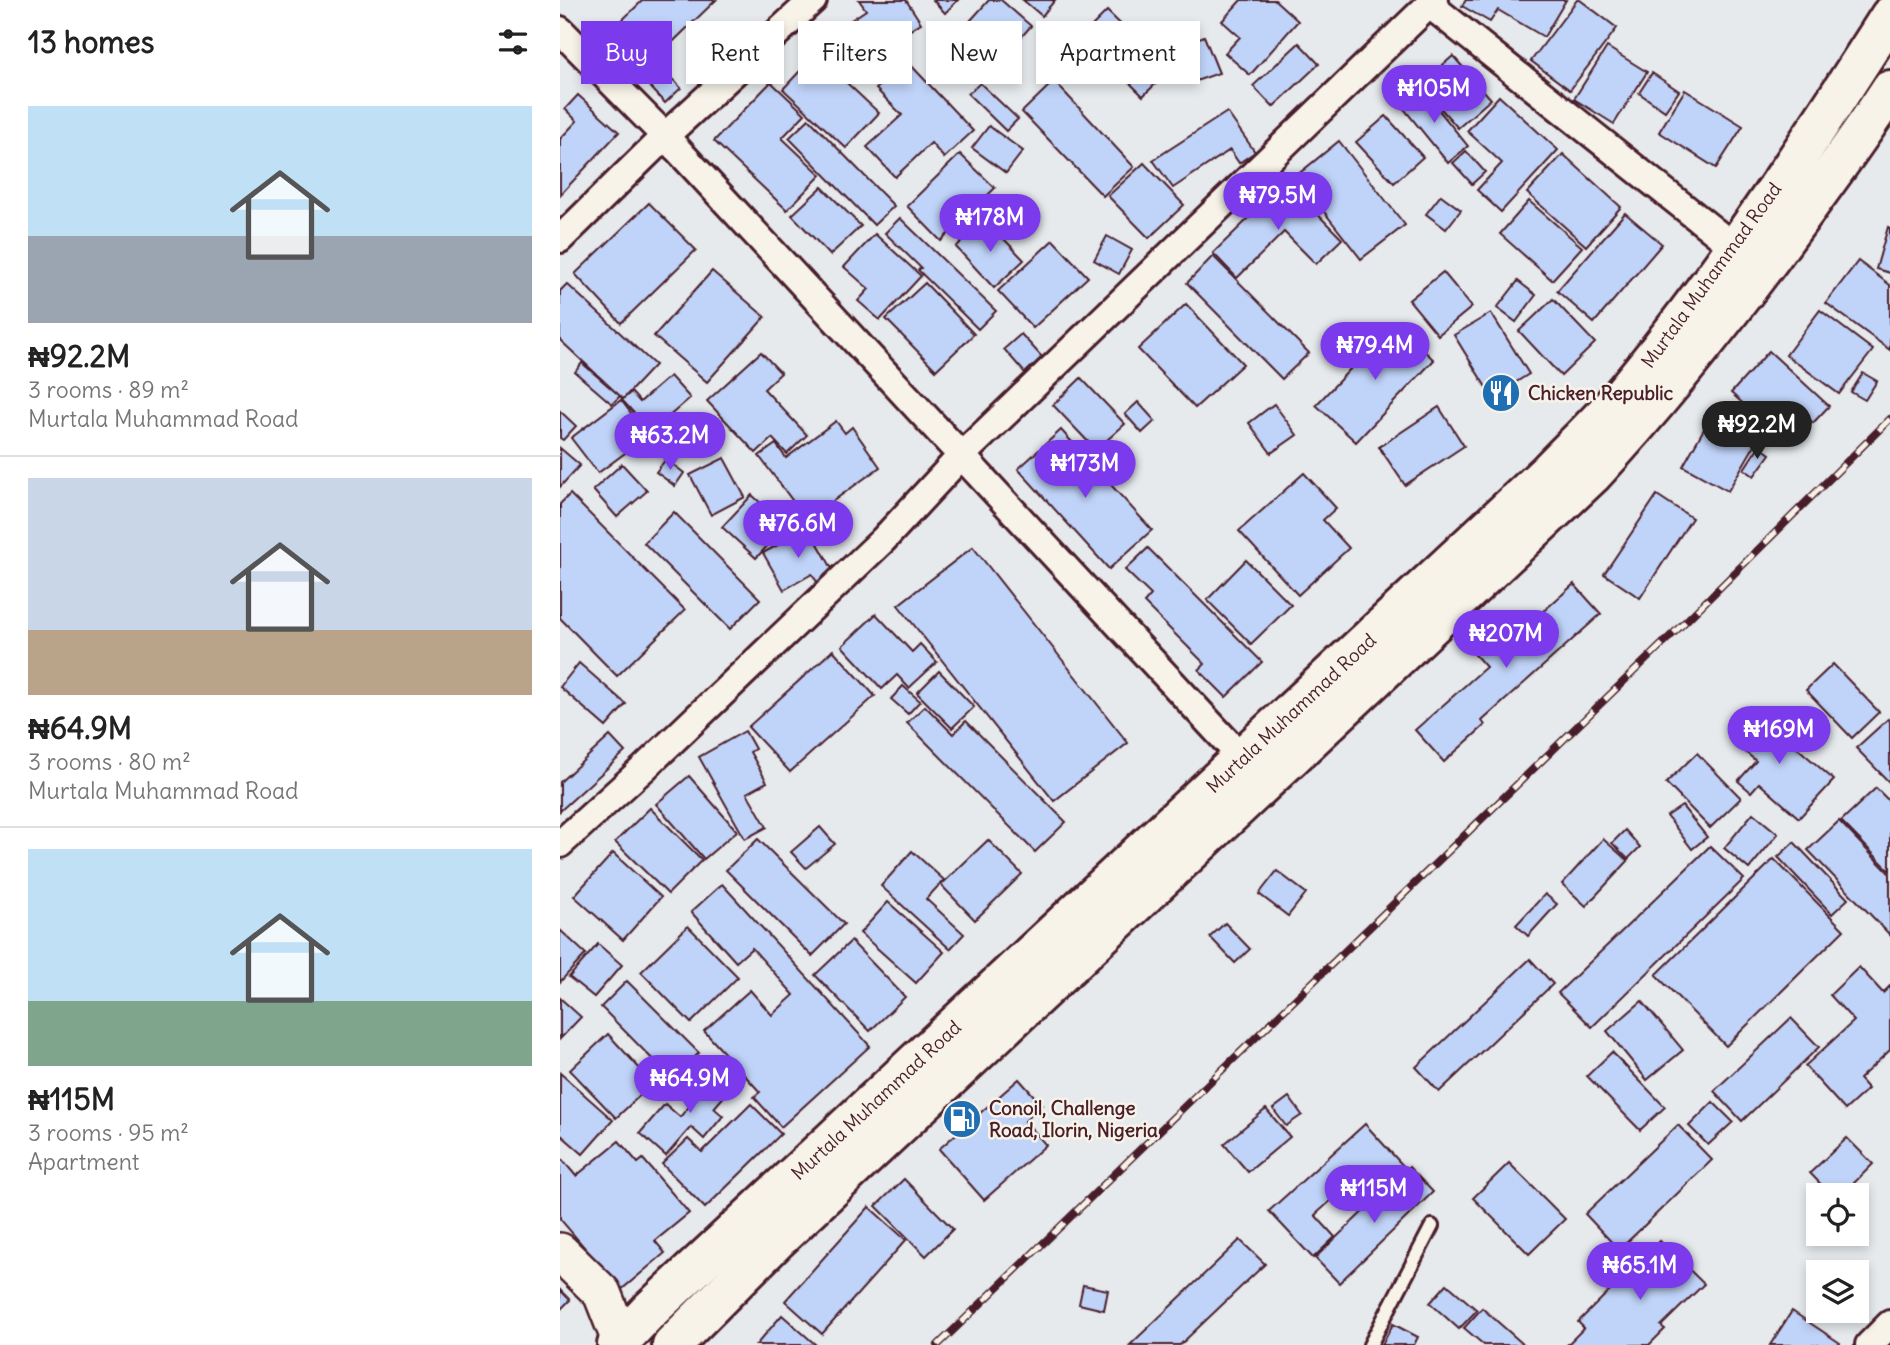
<!DOCTYPE html>
<html lang="en">
<head>
<meta charset="utf-8">
<style>
  body { margin:0; font-family:Delius,sans-serif; background:#f6f6f6; color:#222; height:100vh; display:flex; flex-direction:column; font-size:26px; white-space:nowrap }
  * { box-sizing:border-box; margin:0 }
  p { font-size:23px; color:#767676 }
  .icon { flex:none; width:38px; height:38px; fill:none; stroke:currentColor; stroke-width:2; stroke-linecap:round; stroke-linejoin:round }
  .map { position:relative; flex:1; overflow:hidden }
  .details { display:flex; flex-direction:column; background:#fff; width:560px }
  .details>* { flex:none }
  .hud { position:absolute; left:21px; top:21px; width:665px; height:63px; display:flex; gap:14px }
  .fabs { position:absolute; left:1246px; top:1183px; display:grid; gap:14px }
  .fabs a { display:grid; place-items:center; width:63px; height:63px; border-radius:0px; background:#fff; box-shadow:0 4px 10px #0003; font-size:35px }
  .price { position:absolute; translate:-50% -60px; padding:0 16px; border-radius:24px; background:#7c3aed; color:#fff; font-size:23px; line-height:46px; filter:drop-shadow(0 2px 4px #0008) }
  .price::after { content:''; position:absolute; left:50%; top:42px; width:21px; height:16px; margin-left:-10px; background:inherit; clip-path:polygon(0 0,100% 0,50% 100%) }
  .price.current { background:#222; color:#fff }
  ul { padding:0; list-style:none }
  li { display:grid; align-content:center; gap:14px; height:371px; padding:0 28px }
  li+li { border-top:2px solid #e0e0e0 }
  li span { display:grid; place-items:center; height:217px; border-radius:0px; color:#555 }
  li>.icon { margin-inline-start:auto }
  span .icon { width:126px; height:126px; fill:#fffc; stroke-width:1 }
  li b { font-size:30px }
  h2 { display:flex; justify-content:space-between; align-items:center; height:84px; padding:0 28px; font-size:30px }
  .pill { padding:0 24px; border-radius:0px; background:#fff; box-shadow:0 4px 10px #0003; font-size:24px; line-height:63px }
  .pill.current { background:#7c3aed; color:#fff }
  main { display:flex; flex:1; min-height:0 }
  .map>svg:first-child { display:block }
  .building { fill:#c0d4f9; stroke:#4a1f2b; stroke-width:2 }
  .lines { fill:none; stroke-linecap:round; stroke-linejoin:round }
  .lane-casing { stroke:#4a1f2b; stroke-width:18 }
  .street-casing { stroke:#4a1f2b; stroke-width:32 }
  .secondary-casing { stroke:#4a1f2b; stroke-width:42 }
  .highway-casing { stroke:#4a1f2b; stroke-width:44 }
  .lane { stroke:#f7f3e8; stroke-width:12 }
  .street { stroke:#f7f3e8; stroke-width:26 }
  .secondary { stroke:#f7f3e8; stroke-width:37 }
  .highway { stroke:#f7f3e8; stroke-width:38 }
  .rail-casing { stroke:#4a1f2b; stroke-width:8 }
  .rail { stroke:#f7f3e8; stroke-width:5; stroke-dasharray:16; stroke-linecap:butt }
  .labels { text-anchor:middle; stroke-width:5; stroke-linejoin:round; paint-order:stroke }
  .street-label { font-size:19px; fill:#4a1f2b; stroke:#f7f3e8 }
  .poi-label { font-size:19px; font-weight:bold; fill:#4a1f2b; stroke:#f7f3e8; text-anchor:start }
</style>
</head>
<body>
<main>
<section class="details">
<h2>13 homes<svg class="icon" aria-label="filters" viewBox="0 0 24 24"><path d="M4 7h16M4 17h16"/><circle cx="9" cy="7" r="2"/><circle cx="15" cy="17" r="2"/></svg></h2>
<ul>
<li><span style="background:linear-gradient(#bfe0f5 60%,#9aa5b1 0)"><svg class="icon" aria-label="home" viewBox="0 0 24 24"><path d="M3 11l9-7 9 7M6 9v11h12V9"/></svg></span><div><b>₦92.2M</b><p>3 rooms · 89 m²</p><p>Murtala Muhammad Road</p></div></li>
<li><span style="background:linear-gradient(#c9d6e8 70%,#b9a48a 0)"><svg class="icon" aria-label="home" viewBox="0 0 24 24"><path d="M3 11l9-7 9 7M6 9v11h12V9"/></svg></span><div><b>₦64.9M</b><p>3 rooms · 80 m²</p><p>Murtala Muhammad Road</p></div></li>
<li><span style="background:linear-gradient(#bfe0f5 70%,#7fa58c 0)"><svg class="icon" aria-label="home" viewBox="0 0 24 24"><path d="M3 11l9-7 9 7M6 9v11h12V9"/></svg></span><div><b>₦115M</b><p>3 rooms · 95 m²</p><p>Apartment</p></div></li>
</ul>
</section>
<div class="map">
<svg width="1330" height="1345" viewBox="0 0 1330 1345">
  <rect width="100%" height="100%" fill="#e6eaed"/>
  <filter id="ink" filterUnits="userSpaceOnUse"><feTurbulence type="fractalNoise" baseFrequency=".0143" numOctaves="2"/><feDisplacementMap in="SourceGraphic" scale="14" xChannelSelector="R" yChannelSelector="G"/><feConvolveMatrix kernelMatrix="1 2 1 2 8 2 1 2 1" color-interpolation-filters="sRGB"/></filter>
  <g filter="url(#ink)">
    <g class="building">
      <polygon points="83,0 156,0 90,64 54,28"/>
      <polygon points="299,0 346,0 361,23 296,66 273,32 306,10"/>
      <polygon points="373,0 398,0 385,13"/>
      <polygon points="429,0 441,0 471,26 429,73 392,41"/>
      <polygon points="463,0 495,0 482,16"/>
      <polygon points="681,0 715,0 738,21 690,75 665,53 680,37 662,21"/>
      <polygon points="906,0 1006,0 984,37 938,10 930,22 902,6"/>
      <polygon points="1017,0 1020,0 1057,28 1010,90 971,61"/>
      <polygon points="547,11 609,71 583,96 522,36"/>
      <polygon points="644,36 659,73 636,81 622,45"/>
      <polygon points="739,43 759,64 713,107 693,86"/>
      <polygon points="1047,47 1087,72 1054,124 1014,99"/>
      <polygon points="256,54 319,113 286,148 223,89"/>
      <polygon points="893,56 931,99 898,128 860,85"/>
      <polygon points="322,58 332,72 315,84 305,70"/>
      <polygon points="347,61 413,131 384,158 371,143 335,177 307,147 342,115 316,89"/>
      <polygon points="101,67 121,88 105,103 85,81"/>
      <polygon points="1092,73 1119,91 1105,111 1079,93"/>
      <polygon points="494,81 574,167 543,196 462,112"/>
      <polygon points="211,82 245,114 222,138 261,175 227,210 154,141"/>
      <polygon points="420,83 458,119 446,131 408,94"/>
      <polygon points="860,87 908,146 888,163 840,104"/>
      <polygon points="1125,90 1183,126 1156,168 1099,132"/>
      <polygon points="18,95 59,132 0,195 0,139 17,121 5,109"/>
      <polygon points="939,96 998,150 941,212 917,190 942,163 907,131"/>
      <polygon points="667,112 695,152 679,163 670,150 613,188 593,160"/>
      <polygon points="826,116 863,157 834,183 796,142"/>
      <polygon points="249,119 334,206 314,225 229,138"/>
      <polygon points="429,126 463,151 446,173 412,148"/>
      <polygon points="779,141 845,225 801,259 736,176"/>
      <polygon points="906,151 925,172 912,184 893,163"/>
      <polygon points="400,154 435,188 381,241 347,206"/>
      <polygon points="1003,154 1061,207 1026,246 967,193"/>
      <polygon points="584,163 624,205 589,238 548,196"/>
      <polygon points="726,182 782,239 756,264 724,232 677,278 653,253"/>
      <polygon points="262,187 301,226 270,255 232,215"/>
      <polygon points="881,195 901,210 886,229 866,214"/>
      <polygon points="969,201 1022,247 992,280 940,234"/>
      <polygon points="89,203 136,250 61,323 15,274"/>
      <polygon points="1065,213 1102,244 1034,323 997,291"/>
      <polygon points="340,218 436,311 418,329 358,270 361,268 325,233"/>
      <polygon points="426,220 464,260 434,288 396,247"/>
      <polygon points="1328,227 1330,228 1330,273 1316,269"/>
      <polygon points="315,234 361,276 320,320 298,301 309,289 284,267"/>
      <polygon points="547,236 572,250 559,274 534,260"/>
      <polygon points="493,240 528,277 473,328 438,291"/>
      <polygon points="653,256 749,353 722,379 627,283"/>
      <polygon points="1298,261 1330,285 1330,350 1266,303"/>
      <polygon points="152,271 205,317 147,382 94,336"/>
      <polygon points="883,272 912,307 878,335 849,300"/>
      <polygon points="958,281 976,295 956,322 937,308"/>
      <polygon points="365,283 414,334 376,370 326,319"/>
      <polygon points="7,284 95,365 63,399 0,340 0,291"/>
      <polygon points="993,299 1035,343 1001,376 959,331"/>
      <polygon points="626,304 683,364 635,408 578,349"/>
      <polygon points="1260,310 1313,350 1279,394 1226,355"/>
      <polygon points="931,313 969,374 932,397 894,335"/>
      <polygon points="834,323 874,360 796,442 756,405"/>
      <polygon points="461,334 482,357 465,373 444,349"/>
      <polygon points="1209,351 1269,406 1253,423 1243,414 1221,437 1171,393"/>
      <polygon points="201,352 221,373 204,389 247,435 227,454 212,438 196,453 147,401"/>
      <polygon points="22,363 60,396 52,404 15,372"/>
      <polygon points="1303,373 1317,381 1305,400 1291,392"/>
      <polygon points="110,376 130,398 91,432 62,400 71,392 80,402"/>
      <polygon points="521,378 565,424 536,450 493,405"/>
      <polygon points="61,400 88,436 38,473 11,438"/>
      <polygon points="578,402 595,421 582,433 565,414"/>
      <polygon points="714,404 737,435 711,453 689,423"/>
      <polygon points="879,407 904,446 845,485 819,447"/>
      <polygon points="0,411 16,426 3,440 0,438"/>
      <polygon points="1150,418 1196,443 1168,491 1123,466"/>
      <polygon points="276,421 285,433 292,427 320,467 247,520 199,456 216,444 226,458"/>
      <polygon points="501,430 592,530 549,569 458,469"/>
      <polygon points="1199,446 1210,454 1194,476 1184,469"/>
      <polygon points="0,448 20,465 0,487"/>
      <polygon points="164,458 185,497 151,515 130,475"/>
      <polygon points="106,459 124,473 115,486 96,472"/>
      <polygon points="62,464 87,491 57,517 33,490"/>
      <polygon points="744,473 776,508 763,520 789,548 738,595 679,531"/>
      <polygon points="10,494 125,610 57,676 0,618 0,504"/>
      <polygon points="192,495 226,526 196,558 162,527"/>
      <polygon points="1097,495 1132,518 1080,598 1044,574"/>
      <polygon points="114,512 200,599 170,629 84,543"/>
      <polygon points="249,528 274,572 257,582 252,574 224,590 203,553"/>
      <polygon points="413,547 568,743 494,801 338,605"/>
      <polygon points="588,548 702,662 666,697 639,670 645,664 584,603 591,595 565,570"/>
      <polygon points="686,560 731,605 691,644 647,600"/>
      <polygon points="1014,584 1041,614 922,721 925,725 884,762 855,730 926,667 909,648 935,624 950,641"/>
      <polygon points="316,614 352,652 360,644 377,662 349,688 337,675 322,689 282,646"/>
      <polygon points="273,650 315,696 230,772 188,727"/>
      <polygon points="19,663 66,704 46,727 0,687"/>
      <polygon points="1273,664 1319,712 1292,738 1246,690"/>
      <polygon points="379,671 414,707 392,728 357,693"/>
      <polygon points="343,686 360,701 348,714 331,699"/>
      <polygon points="365,706 393,734 406,721 506,822 475,852 347,723"/>
      <polygon points="1194,710 1274,780 1239,818 1199,783 1191,792 1178,781 1196,761 1169,738"/>
      <polygon points="1328,719 1330,721 1330,783 1296,748"/>
      <polygon points="185,731 195,749 190,752 207,782 187,793 207,827 185,839 139,757"/>
      <polygon points="50,736 65,752 0,811 0,782"/>
      <polygon points="1137,753 1181,798 1150,828 1106,783"/>
      <polygon points="129,776 177,831 144,859 96,804"/>
      <polygon points="1316,788 1330,802 1330,871 1281,821"/>
      <polygon points="1122,806 1147,837 1132,849 1107,816"/>
      <polygon points="90,808 142,860 108,894 55,842"/>
      <polygon points="1193,813 1218,834 1189,869 1164,848"/>
      <polygon points="1279,821 1330,874 1330,935 1248,850"/>
      <polygon points="260,827 275,844 246,868 231,852"/>
      <polygon points="1065,830 1080,847 1068,859 1052,843"/>
      <polygon points="198,839 284,924 252,956 166,870"/>
      <polygon points="1043,839 1068,861 1026,906 1002,884"/>
      <polygon points="428,840 462,874 415,920 381,885"/>
      <polygon points="1234,842 1288,899 1272,914 1218,857"/>
      <polygon points="1150,846 1184,879 1032,1027 998,993"/>
      <polygon points="352,851 384,880 366,899 404,934 390,949 321,886"/>
      <polygon points="53,853 101,897 63,940 14,896"/>
      <polygon points="1214,859 1284,930 1166,1046 1096,975"/>
      <polygon points="717,871 746,893 728,916 699,894"/>
      <polygon points="162,884 310,1046 221,1127 194,1097 200,1092 144,1031 190,990 212,1015 234,995 192,948 176,962 131,912"/>
      <polygon points="985,894 997,904 968,936 956,925"/>
      <polygon points="328,902 384,952 356,983 300,933"/>
      <polygon points="665,923 690,949 675,963 650,937"/>
      <polygon points="128,926 178,977 131,1023 81,972"/>
      <polygon points="0,930 26,954 0,982"/>
      <polygon points="291,941 345,997 310,1031 255,975"/>
      <polygon points="38,944 62,965 34,997 9,977"/>
      <polygon points="970,959 993,984 879,1092 856,1067"/>
      <polygon points="1299,967 1323,993 1330,986 1330,1050 1299,1079 1308,1089 1285,1110 1245,1066 1294,1021 1270,995"/>
      <polygon points="67,981 139,1053 112,1079 41,1007"/>
      <polygon points="0,998 21,1017 0,1039"/>
      <polygon points="1082,1001 1123,1050 1087,1080 1047,1031"/>
      <polygon points="1231,1018 1259,1047 1182,1121 1154,1091"/>
      <polygon points="48,1034 93,1083 56,1118 10,1070"/>
      <polygon points="1052,1052 1105,1107 1080,1130 1027,1076"/>
      <polygon points="163,1067 178,1080 154,1108 163,1116 144,1139 131,1127 106,1156 80,1133 105,1104 120,1117"/>
      <polygon points="0,1073 53,1120 23,1154 0,1134"/>
      <polygon points="459,1079 482,1105 465,1121 486,1145 424,1200 379,1149"/>
      <polygon points="729,1097 742,1115 726,1126 713,1109"/>
      <polygon points="1153,1102 1173,1122 1148,1145 1129,1126"/>
      <polygon points="191,1104 221,1134 145,1208 102,1164 128,1139 142,1152"/>
      <polygon points="706,1109 730,1137 688,1172 664,1144"/>
      <polygon points="805,1124 846,1169 825,1188 807,1168 755,1215 775,1237 753,1258 709,1211"/>
      <polygon points="1118,1125 1152,1160 1059,1250 1025,1214"/>
      <polygon points="1287,1138 1313,1164 1282,1195 1271,1195 1250,1173"/>
      <polygon points="59,1141 78,1163 83,1159 129,1213 95,1241 105,1253 61,1290 0,1219 0,1157 16,1176"/>
      <polygon points="949,1163 1005,1219 969,1254 913,1198"/>
      <polygon points="849,1167 873,1192 779,1283 755,1258"/>
      <polygon points="344,1179 393,1229 366,1256 316,1206"/>
      <polygon points="309,1207 346,1240 262,1334 225,1301"/>
      <polygon points="680,1240 705,1264 620,1345 570,1345"/>
      <polygon points="1100,1241 1144,1284 1101,1326 1105,1329 1089,1345 1007,1345 1024,1328 1018,1322"/>
      <polygon points="887,1284 917,1310 899,1329 870,1303"/>
      <polygon points="523,1285 548,1290 544,1310 519,1304"/>
      <polygon points="0,1290 10,1300 0,1310"/>
      <polygon points="922,1308 964,1345 924,1345 904,1328"/>
      <polygon points="1232,1311 1280,1343 1279,1345 1210,1345"/>
      <polygon points="222,1315 256,1345 196,1345"/>
      <polygon points="833,1324 858,1337 854,1345 822,1345"/>
    </g>
    <g class="lines">
      <g class="lane-casing">
        <polyline id="lane" points="810,1345 872,1226"/>
      </g>
      <g class="street-casing">
        <g id="street">
          <polyline points="870,5 1174,247"/>
          <polyline points="0,30 105,136 683,759"/>
          <polyline points="0,239 105,136 253,0"/>
          <polyline points="0,844 84,768 323,540 401,456 874,0"/>
          <polyline points="1309,1345 1330,1324"/>
        </g>
      </g>
      <g class="secondary-casing">
        <polyline id="secondary" points="0,1252 42,1293 61,1341"/>
      </g>
      <g class="highway-casing">
        <g id="highway">
          <path d="M57 1345 89 1311 988 472C1012 447 1039 422 1062 395 1161 277 1247 146 1330 16"/>
          <path d="M112 1345 216 1241 1032 475C1097 405 1155 332 1212 256 1252 201 1293 147 1330 90"/>
        </g>
      </g>
      <use href="#lane" class="lane"/>
      <use href="#street" class="street"/>
      <use href="#secondary" class="secondary"/>
      <use href="#highway" class="highway"/>
      <g class="rail-casing">
        <polyline id="rail" points="378,1345 1125,622 1330,419"/>
      </g>
      <use href="#rail" class="rail"/>
    </g>
  </g>
  <defs>
    <g id="restaurant-disc" transform="scale(2.0125)"><circle r="9.5" fill="#1f6fb2" stroke="#f7f3e8"/><path d="M-5-6h1v4h1v-4h1v4h1v-4h1v5L-1.5 .5V6h-2V.5L-5-1ZM5-6V6H3V1.5H1.5Q1.5-4 5-6Z" fill="#fff"/></g>
    <g id="fuel-disc" transform="scale(2.0125)"><circle r="9.5" fill="#1f6fb2" stroke="#f7f3e8"/><path d="M-5.5-6h7V0h2V4h1.3V-2.5L3-4.5l.8-.8L6-3V5H2.5V1h-1V6h-7ZM-4.2-4.7v3.2H.2V-4.7Z" fill="#fff"/></g>
  </defs>
  <g fill-rule="evenodd">
    <use href="#restaurant-disc" x="941" y="393"/>
    <use href="#fuel-disc" x="402" y="1119"/>
  </g>
  <g class="labels">
    <g class="street-label">
      <text transform="translate(1151 275) rotate(-54)" y="7">Murtala Muhammad Road</text>
      <text transform="translate(731 713) rotate(-43)" y="7">Murtala Muhammad Road</text>
      <text transform="translate(316 1100) rotate(-43)" y="7">Murtala Muhammad Road</text>
    </g>
    <g class="poi-label">
      <text x="968" y="400">Chicken Republic</text>
      <text x="429" y="1115">Conoil, Challenge<tspan x="429" dy="22">Road, Ilorin, Nigeria</tspan></text>
    </g>
  </g>
</svg>
<div class="fabs">
<a><svg class="icon" aria-label="locate" viewBox="0 0 24 24"><circle cx="12" cy="12" r="6"/><path d="M12 2v4M12 18v4M2 12h4M18 12h4"/></svg></a>
<a><svg class="icon" aria-label="layers" viewBox="0 0 24 24"><path d="M12 4l9 5-9 5-9-5zM3 14l9 5 9-5"/></svg></a>
</div>
<b class="price" style="left:874px;top:125px">₦105M</b>
<b class="price" style="left:718px;top:232px">₦79.5M</b>
<b class="price" style="left:430px;top:254px">₦178M</b>
<b class="price" style="left:815px;top:382px">₦79.4M</b>
<b class="price current" style="left:1197px;top:461px">₦92.2M</b>
<b class="price" style="left:110px;top:472px">₦63.2M</b>
<b class="price" style="left:525px;top:500px">₦173M</b>
<b class="price" style="left:238px;top:560px">₦76.6M</b>
<b class="price" style="left:946px;top:670px">₦207M</b>
<b class="price" style="left:1219px;top:766px">₦169M</b>
<b class="price" style="left:130px;top:1115px">₦64.9M</b>
<b class="price" style="left:814px;top:1225px">₦115M</b>
<b class="price" style="left:1080px;top:1302px">₦65.1M</b>
<div class="hud">
<a class="pill current">Buy</a>
<a class="pill">Rent</a>
<a class="pill">Filters</a>
<a class="pill">New</a>
<a class="pill">Apartment</a>
</div>
</div>
</main>
</body>
</html>
